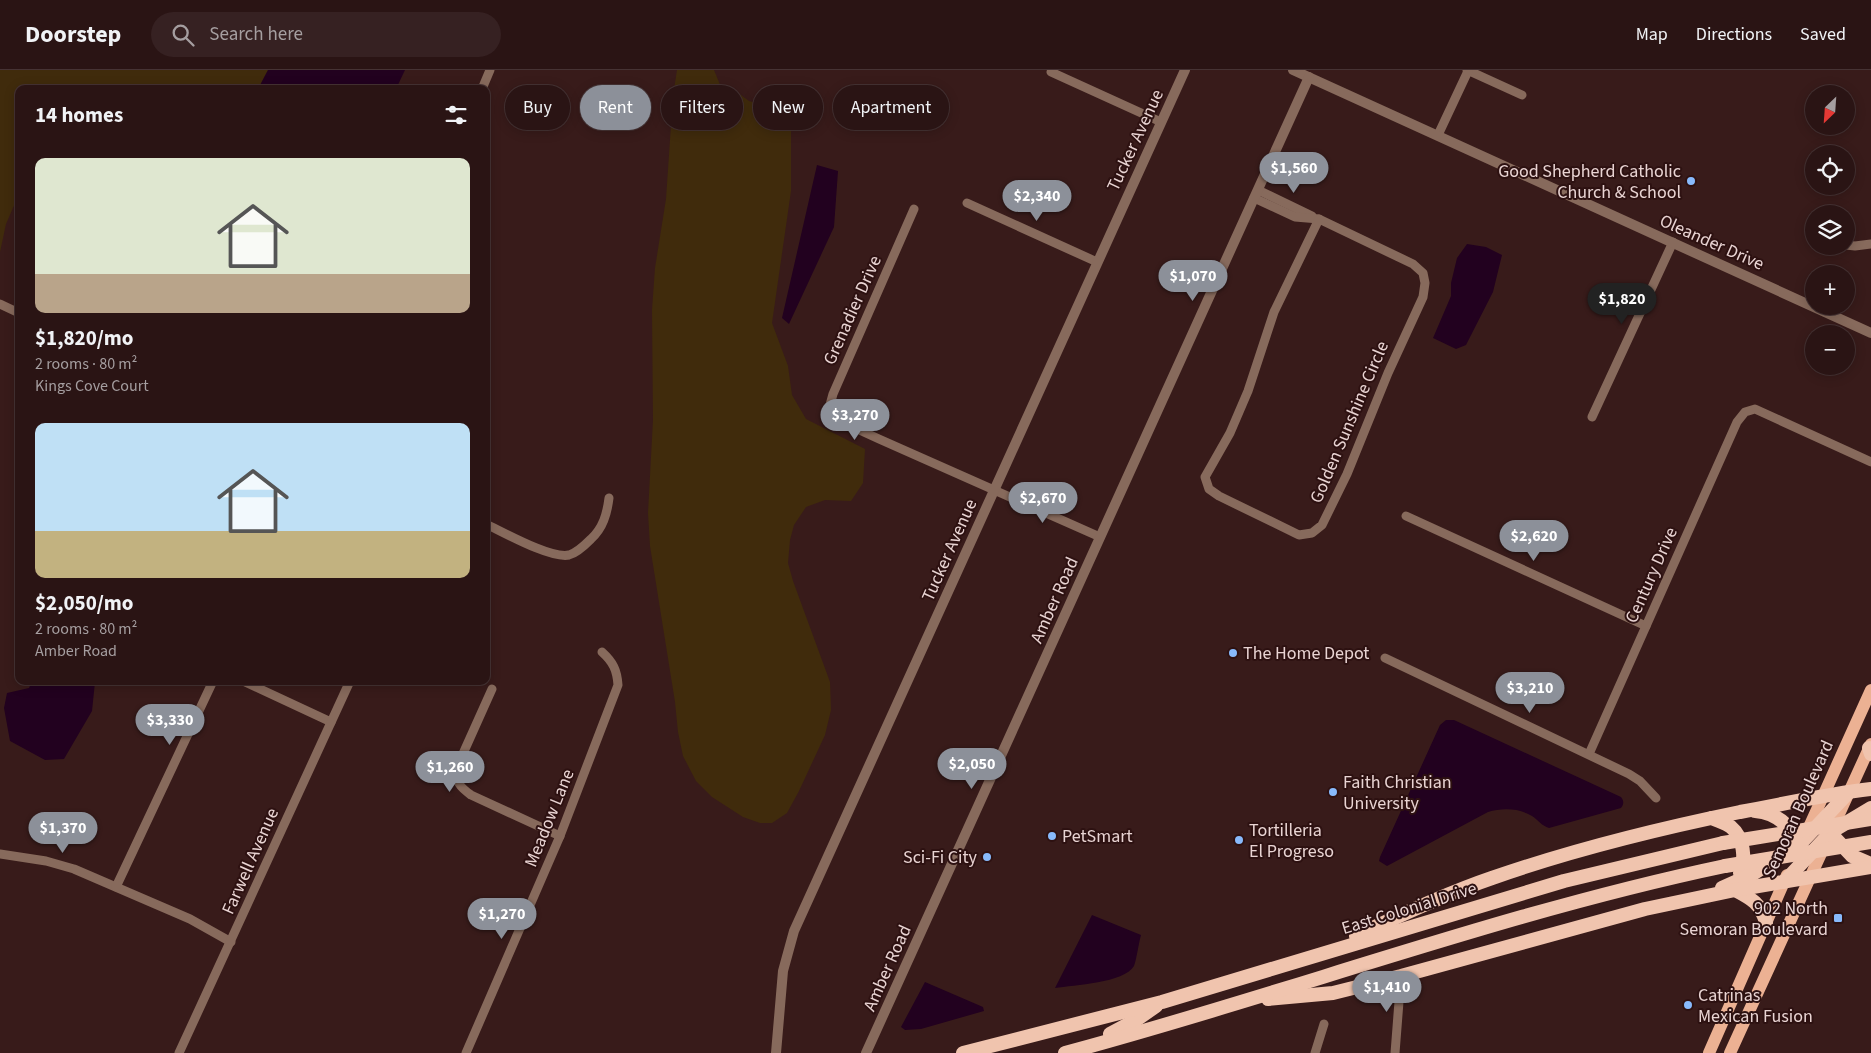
<!DOCTYPE html>
<html lang="en">
<head>
<meta charset="utf-8">
<style>
  body { margin:0; font-family:"Source Sans 3",sans-serif; background:#362122; color:#f1f3f6; height:100vh; display:flex; flex-direction:column; font-size:19px; white-space:nowrap }
  * { box-sizing:border-box; margin:0 }
  p { font-size:16px; color:#a59ea0 }
  .icon { flex:none; width:28px; height:28px; fill:none; stroke:currentColor; stroke-width:2; stroke-linecap:round; stroke-linejoin:round }
  .map { position:relative; flex:1; overflow:hidden }
  .side { position:absolute; left:15px; top:15px; width:475px; height:600px; display:flex; flex-direction:column; background:#2a1414; border-radius:10px; box-shadow:0 2px 12px #0003,0 0 0 1px #463334 }
  .side>* { flex:none }
  .banner { position:absolute; left:505px; top:15px; width:475px; height:45px; display:flex; gap:10px }
  .needle { width:32px; rotate:205deg }
  .buttons { position:absolute; left:1805px; top:15px; display:grid; gap:10px }
  .buttons a { display:grid; place-items:center; width:50px; height:50px; border-radius:50%; background:#2a1414; box-shadow:0 2px 12px #0003,0 0 0 1px #463334; font-size:25px }
  .price { position:absolute; translate:-50% -42px; padding:0 11px; border-radius:18px; background:#8c9099; color:#fff; font-size:16px; line-height:32px; filter:drop-shadow(0 1px 2px #0008) }
  .price::after { content:''; position:absolute; left:50%; top:30px; width:15px; height:11px; margin-left:-8px; background:inherit; clip-path:polygon(0 0,100% 0,50% 100%) }
  .price.current { background:#222; color:#fff }
  ul { padding:0; list-style:none }
  li { display:grid; align-content:center; gap:10px; height:265px; padding:0 20px }
  li span { display:grid; place-items:center; height:155px; border-radius:10px; color:#555 }
  li>.icon { margin-inline-start:auto }
  span .icon { width:90px; height:90px; fill:#fffc; stroke-width:1 }
  li b { font-size:21px }
  h2 { display:flex; justify-content:space-between; align-items:center; height:60px; padding:0 20px; font-size:21px }
  .pill { padding:0 18px; border-radius:22px; background:#2a1414; box-shadow:0 2px 12px #0003,0 0 0 1px #463334; font-size:18px; line-height:45px }
  .pill.current { background:#8c9099; color:#fff }
  header { display:flex; align-items:center; gap:30px; box-sizing:border-box; height:70px; padding:0 25px; background:#2a1414; border-bottom:1px solid #463334 }
  header strong { font-size:24px }
  nav { display:flex; gap:28px; margin-inline-start:auto; font-size:18px }
  .search { width:350px; height:45px; background:#362122; display:flex; align-items:center; gap:12px; box-sizing:border-box; padding:0 18px; border-radius:28px; color:#a59ea0; font-size:19px }
  .map>svg:first-child { display:block }
  .green { fill:#402b0c }
  .water { fill:#22011f }
  .lines { fill:none; stroke-linecap:round; stroke-linejoin:round }
  .minor { stroke:#876a5c; stroke-width:9 }
  .tertiary { stroke:#876a5c; stroke-width:10 }
  .primary { stroke:#ecb193; stroke-width:12 }
  .trunk { stroke:#f0c4ae; stroke-width:14 }
  .trunk-bridge { stroke:#f0c4ae; stroke-width:14 }
  .poi-dot { fill:#88bafc; stroke:#2d1111; stroke-width:2 }
  .labels { text-anchor:middle; stroke-width:4; stroke-linejoin:round; paint-order:stroke }
  .street-label { font-size:18px; fill:#e9d4d3; stroke:#2d1111 }
  .poi-label { font-size:18px; fill:#e9d4d3; stroke:#2d1111; text-anchor:start }
</style>
</head>
<body>
<header>
<strong>Doorstep</strong>
<div class="search"><svg class="icon" aria-label="search" viewBox="0 0 24 24"><circle cx="10" cy="10" r="6"/><path d="M15 15l6 6"/></svg>Search here</div>
<nav><a>Map</a><a>Directions</a><a>Saved</a></nav>
</header>
<div class="map">
<svg width="1871" height="983" viewBox="0 0 1871 983">
  <rect width="100%" height="100%" fill="#381b1a"/>
  <g class="green">
    <polygon points="0,0 268,0 258,19 19,19 19,124 6,154 0,182"/>
    <polygon points="677,0 714,0 723,22 737,22 749,31 778,39 791,57 791,121 772,253 788,296 792,325 806,349 865,379 863,413 851,431 825,430 806,437 794,455 790,470 788,493 793,511 830,612 831,640 825,665 799,721 787,743 772,753 760,753 743,747 712,727 696,711 683,686 678,662 675,632 650,476 648,443 653,350 652,240 655,198 666,129 673,26"/>
  </g>
  <g class="water">
    <polygon points="268,0 405,0 396,19 258,19"/>
    <polygon points="817,95 838,101 834,157 789,254 782,248"/>
    <polygon points="1467,174 1486,177 1502,185 1493,222 1466,275 1456,279 1433,268 1451,226 1451,213 1457,188"/>
    <polygon points="32,611 95,612 92,641 64,689 45,690 10,671 4,638 7,623 29,618"/>
    <path d="M1446 650H1454L1621 727C1624 731 1624 734 1621 738L1549 758C1542 756 1538 750 1532 746 1519 738 1502 738 1488 742L1387 796 1379 791 1380 787 1440 655Z"/>
    <path d="M1092 845 1141 865C1139 872 1136 892 1134 896 1124 913 1074 915 1055 918Z"/>
    <polygon points="925,912 983,937 984,941 921,959 905,960 901,957"/>
  </g>
  <g class="lines">
    <g class="minor">
      <polyline points="1467,0 1522,25"/>
      <polyline points="1051,2 1161,52"/>
      <polyline points="482,19 490,0"/>
      <polyline points="1438,65 1468,1"/>
      <polyline points="1258,120 1312,146"/>
      <polyline points="1254,128 1295,147 1319,149"/>
      <polyline points="967,133 1097,192"/>
      <polyline points="914,139 833,324 830,335 832,343 842,352 879,369 1100,467"/>
      <polygon points="1319,149 1413,194 1423,203 1425,213 1423,227 1388,303 1347,404 1322,455 1312,463 1299,465 1219,426 1209,419 1205,407 1230,363 1248,321 1274,242"/>
      <polyline points="1846,175 1855,176 1871,174"/>
      <polyline points="0,234 19,243"/>
      <polyline points="1592,347 1673,172"/>
      <polyline points="1406,446 1646,556"/>
      <path d="M486 454C503 462 551 489 569 485 577 483 585 475 591 469 603 458 607 444 609 428"/>
      <polyline points="1385,588 1629,704 1640,711 1656,728"/>
      <polyline points="243,611 331,652"/>
      <path d="M492 619 457 697C455 712 460 717 471 725L560 766"/>
      <polyline points="1589,684 1737,352 1745,342 1755,339 1871,392"/>
      <polyline points="0,784 46,791 74,799 190,849 231,872"/>
      <polyline points="116,817 213,611"/>
      <polyline points="179,983 350,611"/>
      <path d="M466 983 560 766 618 615C617 600 613 592 602 582"/>
      <polyline points="1315,983 1324,954"/>
      <polyline points="1395,983 1401,906"/>
    </g>
    <g class="tertiary">
      <polyline points="1293,0 1871,263"/>
      <polyline points="776,983 783,901 794,861 1185,0"/>
      <polyline points="866,983 1309,7"/>
    </g>
    <g class="primary">
      <polyline points="1805,766 1871,620"/>
      <polyline points="1709,983 1787,805"/>
      <polyline points="1730,983 1871,674"/>
    </g>
    <g class="trunk">
      <polyline points="1869,678 1871,684"/>
      <path d="M1755 741C1774 742 1788 754 1798 769"/>
      <path d="M1712 748C1718 751 1726 753 1731 757 1744 768 1746 789 1740 803"/>
      <polyline points="1836,769 1852,786 1871,794"/>
      <polyline points="1784,812 1831,762 1871,738"/>
      <polyline points="1722,818 1751,805 1801,773 1849,722"/>
      <path d="M1735 820C1752 829 1760 833 1766 852"/>
      <path d="M1356 866C1400 845 1445 824 1492 808 1572 780 1657 759 1740 742 1784 734 1827 724 1871 719"/>
      <polyline points="1268,929 1333,923 1401,906 1645,839 1735,820 1871,797"/>
      <polyline points="1110,964 1136,950 1156,936"/>
      <polyline points="963,983 1162,932 1564,811 1723,773"/>
      <path d="M1065 983C1286 924 1501 843 1725 796"/>
    </g>
    <g class="trunk-bridge">
      <polyline points="1723,773 1871,749"/>
      <polyline points="1725,796 1871,772"/>
    </g>
  </g>
  <g class="poi-dot">
    <circle cx="1691" cy="111" r="5"/>
    <circle cx="1233" cy="583" r="5"/>
    <circle cx="1333" cy="722" r="5"/>
    <circle cx="1052" cy="766" r="5"/>
    <circle cx="1239" cy="770" r="5"/>
    <circle cx="987" cy="787" r="5"/>
    <rect x="1833" y="843" width="10" height="10" rx="2.5"/>
    <circle cx="1688" cy="935" r="5"/>
  </g>
  <g class="labels">
    <g class="street-label">
      <text transform="translate(1135 70) rotate(-65)" y="6">Tucker Avenue</text>
      <text transform="translate(1712 172) rotate(24)" y="6">Oleander Drive</text>
      <text transform="translate(852 240) rotate(-66)" y="6">Grenadier Drive</text>
      <text transform="translate(1349 352) rotate(-67)" y="6">Golden Sunshine Circle</text>
      <text transform="translate(949 480) rotate(-66)" y="6">Tucker Avenue</text>
      <text transform="translate(1651 505) rotate(-66)" y="6">Century Drive</text>
      <text transform="translate(1054 530) rotate(-66)" y="6">Amber Road</text>
      <text transform="translate(1798 739) rotate(-66)" y="6">Semoran Boulevard</text>
      <text transform="translate(549 748) rotate(-68)" y="6">Meadow Lane</text>
      <text transform="translate(250 791) rotate(-66)" y="6">Farwell Avenue</text>
      <text transform="translate(1409 838) rotate(-17)" y="6">East Colonial Drive</text>
      <text transform="translate(887 898) rotate(-66)" y="6">Amber Road</text>
    </g>
    <g class="poi-label">
      <text x="1681" y="107" text-anchor="end">Good Shepherd Catholic<tspan x="1681" dy="21">Church &amp; School</tspan></text>
      <text x="1243" y="589">The Home Depot</text>
      <text x="1343" y="718">Faith Christian<tspan x="1343" dy="21">University</tspan></text>
      <text x="1249" y="766">Tortilleria<tspan x="1249" dy="21">El Progreso</tspan></text>
      <text x="1062" y="772">PetSmart</text>
      <text x="977" y="793" text-anchor="end">Sci-Fi City</text>
      <text x="1828" y="844" text-anchor="end">902 North<tspan x="1828" dy="21">Semoran Boulevard</tspan></text>
      <text x="1698" y="931">Catrinas<tspan x="1698" dy="21">Mexican Fusion</tspan></text>
    </g>
  </g>
</svg>
<div class="buttons">
<a><svg class="needle" viewBox="-14 -14 28 28"><path d="M0-13l5 13h-10z" fill="#e53935"/><path d="M0 13l5-13h-10z" fill="#a59ea0"/></svg></a>
<a><svg class="icon" aria-label="locate" viewBox="0 0 24 24"><circle cx="12" cy="12" r="6"/><path d="M12 2v4M12 18v4M2 12h4M18 12h4"/></svg></a>
<a><svg class="icon" aria-label="layers" viewBox="0 0 24 24"><path d="M12 4l9 5-9 5-9-5zM3 14l9 5 9-5"/></svg></a>
<a>+</a>
<a>−</a>
</div>
<b class="price" style="left:1294px;top:124px">$1,560</b>
<b class="price" style="left:1037px;top:152px">$2,340</b>
<b class="price" style="left:1193px;top:232px">$1,070</b>
<b class="price current" style="left:1622px;top:255px">$1,820</b>
<b class="price" style="left:855px;top:371px">$3,270</b>
<b class="price" style="left:1043px;top:454px">$2,670</b>
<b class="price" style="left:1534px;top:492px">$2,620</b>
<b class="price" style="left:1530px;top:644px">$3,210</b>
<b class="price" style="left:170px;top:676px">$3,330</b>
<b class="price" style="left:972px;top:720px">$2,050</b>
<b class="price" style="left:450px;top:723px">$1,260</b>
<b class="price" style="left:63px;top:784px">$1,370</b>
<b class="price" style="left:502px;top:870px">$1,270</b>
<b class="price" style="left:1387px;top:943px">$1,410</b>
<div class="banner">
<a class="pill">Buy</a>
<a class="pill current">Rent</a>
<a class="pill">Filters</a>
<a class="pill">New</a>
<a class="pill">Apartment</a>
</div>
<section class="side">
<h2>14 homes<svg class="icon" aria-label="filters" viewBox="0 0 24 24"><path d="M4 7h16M4 17h16"/><circle cx="9" cy="7" r="2"/><circle cx="15" cy="17" r="2"/></svg></h2>
<ul>
<li><span style="background:linear-gradient(#dfe7d0 75%,#b9a48a 0)"><svg class="icon" aria-label="home" viewBox="0 0 24 24"><path d="M3 11l9-7 9 7M6 9v11h12V9"/></svg></span><div><b>$1,820/mo</b><p>2 rooms · 80 m²</p><p>Kings Cove Court</p></div></li>
<li><span style="background:linear-gradient(#bfe0f5 70%,#c2b280 0)"><svg class="icon" aria-label="home" viewBox="0 0 24 24"><path d="M3 11l9-7 9 7M6 9v11h12V9"/></svg></span><div><b>$2,050/mo</b><p>2 rooms · 80 m²</p><p>Amber Road</p></div></li>
</ul>
</section>
</div>
</body>
</html>
